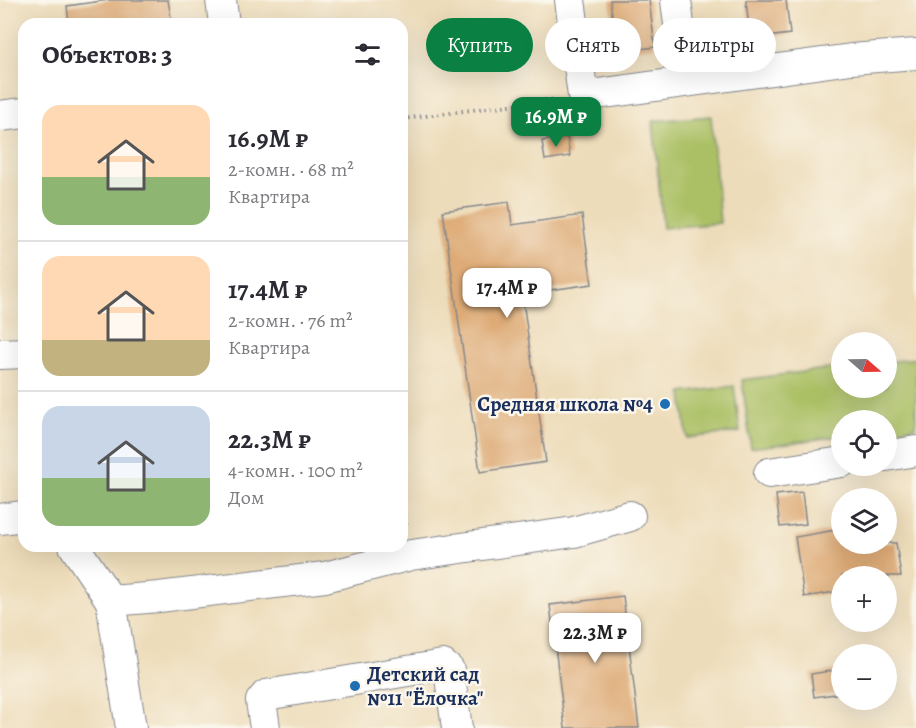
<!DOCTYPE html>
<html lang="ru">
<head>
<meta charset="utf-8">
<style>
  body { margin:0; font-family:Alegreya,serif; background:#f7f7f7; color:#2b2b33; height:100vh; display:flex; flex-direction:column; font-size:22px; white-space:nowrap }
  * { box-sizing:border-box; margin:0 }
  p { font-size:20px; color:#7c7c81 }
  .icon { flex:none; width:33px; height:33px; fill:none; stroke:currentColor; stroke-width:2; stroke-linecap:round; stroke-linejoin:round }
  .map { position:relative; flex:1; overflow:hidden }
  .sheet { position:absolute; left:18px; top:18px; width:390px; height:534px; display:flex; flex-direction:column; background:#fff; border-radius:18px; box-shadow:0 6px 24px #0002 }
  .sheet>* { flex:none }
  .guide { position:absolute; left:426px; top:18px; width:399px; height:54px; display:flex; gap:12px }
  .needle { width:39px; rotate:110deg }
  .tools { position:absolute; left:831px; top:332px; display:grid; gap:12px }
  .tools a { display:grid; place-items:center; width:66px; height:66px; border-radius:50%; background:#fff; box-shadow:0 6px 24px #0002; font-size:30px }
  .price { position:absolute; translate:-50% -51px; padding:0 14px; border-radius:12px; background:#fff; color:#222; font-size:20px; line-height:39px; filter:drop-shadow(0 2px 3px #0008) }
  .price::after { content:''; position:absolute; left:50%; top:36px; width:18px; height:14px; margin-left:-9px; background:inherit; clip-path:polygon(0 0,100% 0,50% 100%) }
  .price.on { background:#0b8043; color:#fff }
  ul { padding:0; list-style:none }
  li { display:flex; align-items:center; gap:18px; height:150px; padding:0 24px }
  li+li { border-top:2px solid #e1e1e2 }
  li span { display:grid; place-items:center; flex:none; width:168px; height:120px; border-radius:18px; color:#555 }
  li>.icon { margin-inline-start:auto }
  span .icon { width:72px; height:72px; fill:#fffc; stroke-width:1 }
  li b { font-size:26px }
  h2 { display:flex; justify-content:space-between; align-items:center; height:72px; padding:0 24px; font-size:26px }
  .tag { padding:0 21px; border-radius:27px; background:#fff; box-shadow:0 6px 24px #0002; font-size:21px; line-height:54px }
  .tag.on { background:#0b8043; color:#fff }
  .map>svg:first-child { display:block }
  .green { fill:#abc065; stroke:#637862; stroke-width:1.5 }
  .building { fill:#deab77 }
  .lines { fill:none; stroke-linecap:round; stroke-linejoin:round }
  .minor-casing { stroke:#84868c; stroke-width:32 }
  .path { stroke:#84868c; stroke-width:4; stroke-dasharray:1.5 4.5; stroke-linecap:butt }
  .minor { stroke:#fff; stroke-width:30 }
  .poi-dot { fill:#1f6fb2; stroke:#fbf7ec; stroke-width:2 }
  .labels { text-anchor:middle; stroke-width:5; stroke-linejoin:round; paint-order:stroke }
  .poi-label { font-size:21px; font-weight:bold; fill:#1b2f5e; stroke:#fbf7ec; text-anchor:end }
</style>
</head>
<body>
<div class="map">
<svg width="916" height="728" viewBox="0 0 916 728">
  <rect width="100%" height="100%" fill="#fbf7ec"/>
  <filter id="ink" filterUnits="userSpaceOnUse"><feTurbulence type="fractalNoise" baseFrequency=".0167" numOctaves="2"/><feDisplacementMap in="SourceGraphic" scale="12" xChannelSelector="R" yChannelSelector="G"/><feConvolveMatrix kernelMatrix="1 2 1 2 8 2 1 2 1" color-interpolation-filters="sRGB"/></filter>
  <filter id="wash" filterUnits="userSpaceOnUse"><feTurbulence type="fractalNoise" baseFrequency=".008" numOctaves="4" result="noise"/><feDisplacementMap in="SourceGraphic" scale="24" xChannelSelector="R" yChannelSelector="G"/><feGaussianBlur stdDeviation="1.35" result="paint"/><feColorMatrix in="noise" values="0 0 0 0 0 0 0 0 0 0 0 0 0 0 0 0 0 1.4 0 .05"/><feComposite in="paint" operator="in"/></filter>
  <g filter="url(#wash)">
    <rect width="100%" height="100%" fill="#eddcb9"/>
    <g class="green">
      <polygon points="711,116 720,223 663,228 653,121"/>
      <polygon points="916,358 916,427 887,431 886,420 842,420 841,436 751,448 742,380 841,367 842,387 886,387 887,362"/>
      <polygon points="734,386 740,432 687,438 682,393"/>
    </g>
    <g id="blocks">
      <g class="building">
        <polygon points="109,0 168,0 172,24 69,24 67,6"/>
        <polygon points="610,0 649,0 655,47 617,52"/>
        <polygon points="746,0 786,0 790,34 750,39"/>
        <polygon points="567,137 570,156 545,160 542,141"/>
        <polygon points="509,202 512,225 582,215 592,284 522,294 546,462 480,472 443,211"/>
        <polygon points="802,492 806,524 780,527 776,495"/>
        <polygon points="842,529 842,543 896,543 901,576 842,576 842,591 804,597 795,537"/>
        <polygon points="623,596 639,728 565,728 550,605"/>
        <polygon points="842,669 842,693 814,697 811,674"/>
      </g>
    </g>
  </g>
  <g filter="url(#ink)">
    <use href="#blocks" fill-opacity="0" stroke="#84868c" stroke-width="1.5"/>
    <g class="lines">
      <g class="minor-casing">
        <g id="minor">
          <polyline points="221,0 224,24"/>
          <polyline points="570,0 583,96 851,59 916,54"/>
          <polyline points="676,0 686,82"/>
          <polyline points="0,116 24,113"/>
          <polyline points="0,354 24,353"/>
          <polyline points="886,456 916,451"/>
          <polyline points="769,473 842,462"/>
          <polyline points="0,519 24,516"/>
          <polyline points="74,546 111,601 159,597 325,577 411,555 574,532 630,516"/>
          <polyline points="111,601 131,728"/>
          <polyline points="265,728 261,701 266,695 443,665 449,670 457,728"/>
        </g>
      </g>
      <g class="path">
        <polyline points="402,119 556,99"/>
        <polyline points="402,500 407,529"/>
      </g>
      <use href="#minor" class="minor"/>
    </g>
  </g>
  <g class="poi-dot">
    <circle cx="665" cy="404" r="6"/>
    <circle cx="355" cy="686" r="6"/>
  </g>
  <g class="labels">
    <g class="poi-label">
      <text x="653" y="411">Средняя школа №4</text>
      <text x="367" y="681" text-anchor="start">Детский сад<tspan x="367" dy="24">№11 "Ёлочка"</tspan></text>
    </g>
  </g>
</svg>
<div class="tools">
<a><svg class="needle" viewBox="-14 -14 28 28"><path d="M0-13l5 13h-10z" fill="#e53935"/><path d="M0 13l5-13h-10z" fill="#7c7c81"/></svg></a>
<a><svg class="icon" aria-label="locate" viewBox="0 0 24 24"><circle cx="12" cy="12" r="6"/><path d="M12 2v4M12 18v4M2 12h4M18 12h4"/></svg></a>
<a><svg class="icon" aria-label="layers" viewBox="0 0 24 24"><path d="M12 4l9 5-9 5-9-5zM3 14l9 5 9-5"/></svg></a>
<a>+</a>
<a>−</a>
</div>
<b class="price on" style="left:556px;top:148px">16.9M ₽</b>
<b class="price" style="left:507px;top:319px">17.4M ₽</b>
<b class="price" style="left:595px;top:664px">22.3M ₽</b>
<div class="guide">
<a class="tag on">Купить</a>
<a class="tag">Снять</a>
<a class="tag">Фильтры</a>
</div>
<section class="sheet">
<h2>Объектов: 3<svg class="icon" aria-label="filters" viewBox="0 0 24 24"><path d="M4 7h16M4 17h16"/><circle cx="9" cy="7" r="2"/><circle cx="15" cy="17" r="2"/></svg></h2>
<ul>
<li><span style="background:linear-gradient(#ffd9b3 60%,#8fb573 0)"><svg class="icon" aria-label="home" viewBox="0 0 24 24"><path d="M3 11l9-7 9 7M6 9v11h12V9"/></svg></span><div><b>16.9M ₽</b><p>2-комн. · 68 m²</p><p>Квартира</p></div></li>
<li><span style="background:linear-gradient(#ffd9b3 70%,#c2b280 0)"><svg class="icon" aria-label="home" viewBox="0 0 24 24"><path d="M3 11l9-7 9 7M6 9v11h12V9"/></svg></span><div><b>17.4M ₽</b><p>2-комн. · 76 m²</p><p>Квартира</p></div></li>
<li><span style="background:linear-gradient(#c9d6e8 60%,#8fb573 0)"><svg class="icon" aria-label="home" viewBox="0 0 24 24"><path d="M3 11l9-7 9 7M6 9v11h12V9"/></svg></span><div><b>22.3M ₽</b><p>4-комн. · 100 m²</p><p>Дом</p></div></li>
</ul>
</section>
</div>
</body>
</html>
